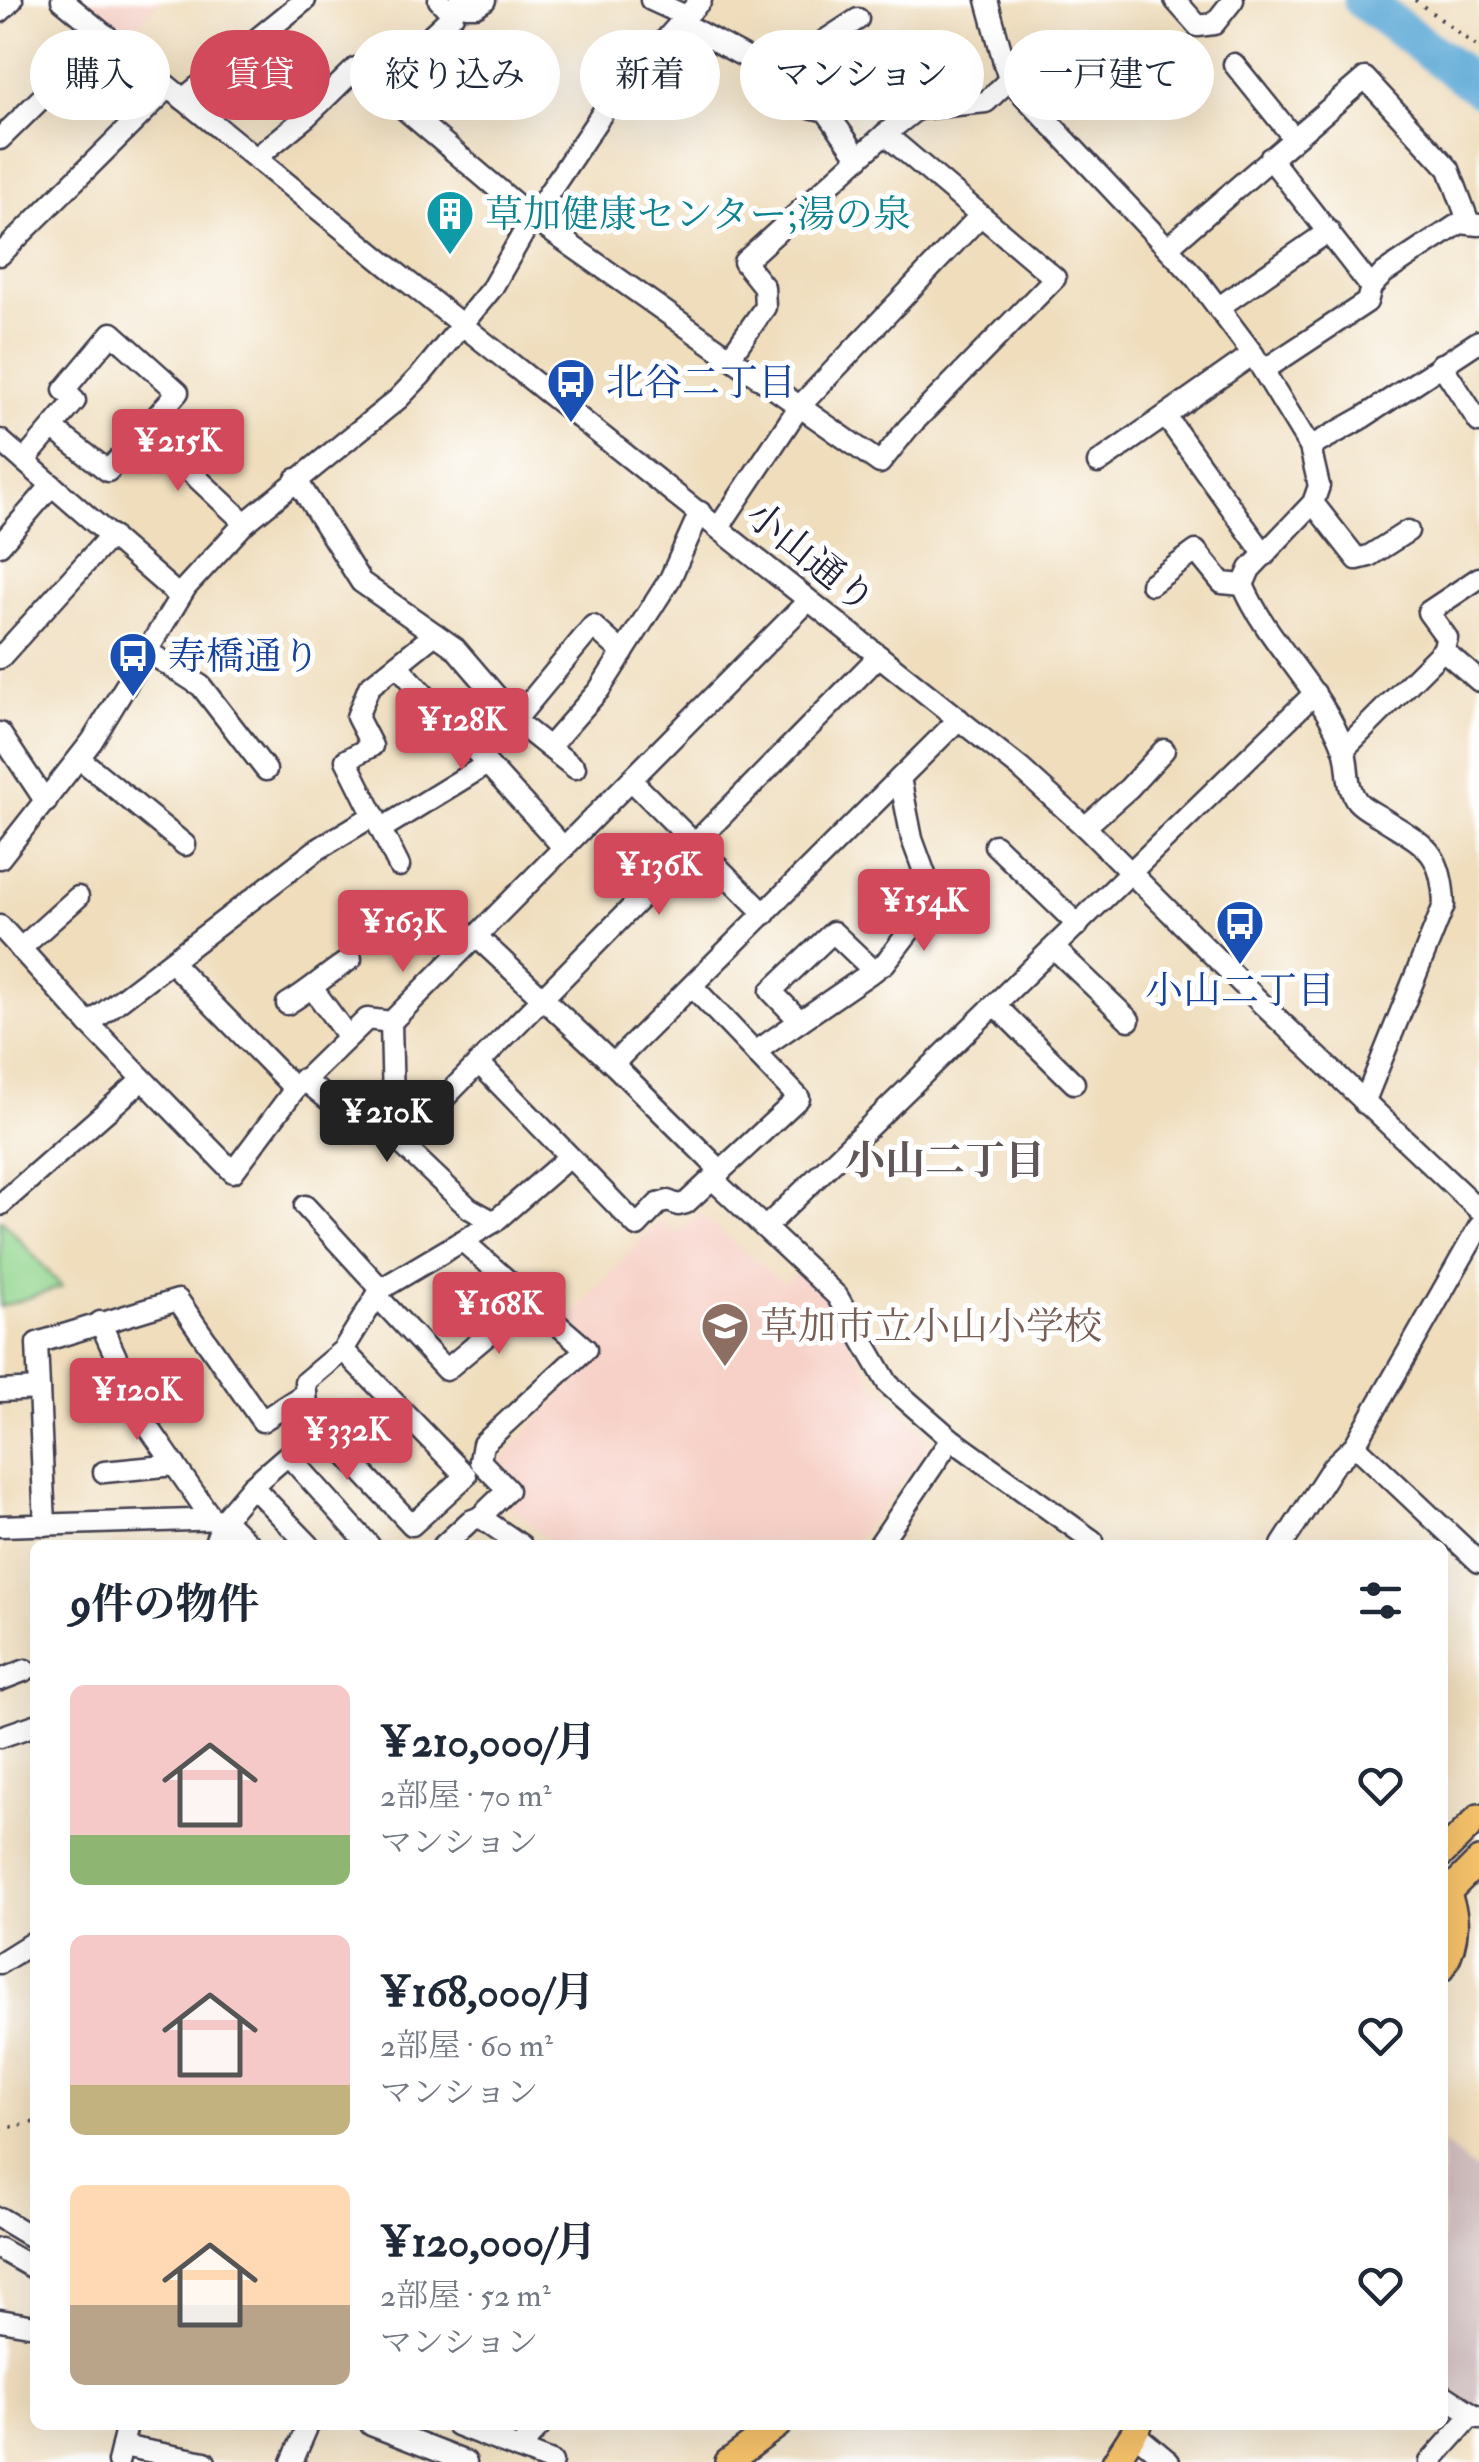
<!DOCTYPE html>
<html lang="ja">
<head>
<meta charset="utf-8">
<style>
  body { margin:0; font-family:"IM FELL Double Pica","Noto Serif JP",serif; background:#f6f6f7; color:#1f2937; height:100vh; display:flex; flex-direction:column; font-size:38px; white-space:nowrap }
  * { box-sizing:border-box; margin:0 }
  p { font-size:32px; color:#747a83 }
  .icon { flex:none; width:55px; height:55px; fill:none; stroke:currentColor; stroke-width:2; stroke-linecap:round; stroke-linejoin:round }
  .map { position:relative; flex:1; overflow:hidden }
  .drawer { position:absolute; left:30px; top:1540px; width:1418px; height:890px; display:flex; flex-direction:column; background:#fff; border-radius:15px; box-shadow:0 10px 40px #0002 }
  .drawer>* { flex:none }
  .guide { position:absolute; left:30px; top:30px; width:1420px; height:90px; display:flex; gap:20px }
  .price { position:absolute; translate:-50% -85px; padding:0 22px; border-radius:10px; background:#d1495b; color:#fff; font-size:32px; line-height:65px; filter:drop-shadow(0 2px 5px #0008) }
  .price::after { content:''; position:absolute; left:50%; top:60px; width:30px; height:22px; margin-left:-15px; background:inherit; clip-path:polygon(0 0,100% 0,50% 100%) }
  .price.selected { background:#222; color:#fff }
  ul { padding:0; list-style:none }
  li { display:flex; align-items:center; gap:30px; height:250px; padding:0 40px }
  li span { display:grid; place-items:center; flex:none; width:280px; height:200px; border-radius:15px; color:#555 }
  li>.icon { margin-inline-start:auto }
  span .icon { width:120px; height:120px; fill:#fffc; stroke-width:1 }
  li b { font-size:42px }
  h2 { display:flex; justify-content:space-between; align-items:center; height:120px; padding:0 40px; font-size:42px }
  .pill { padding:0 35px; border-radius:45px; background:#fff; box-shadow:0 10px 40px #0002; font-size:35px; line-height:90px }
  .pill.selected { background:#d1495b; color:#fff }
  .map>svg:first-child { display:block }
  .built { fill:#f7d1c7 }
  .industrial { fill:#d2bfc0 }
  .green { fill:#93d68f; stroke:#5a7c65; stroke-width:2.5 }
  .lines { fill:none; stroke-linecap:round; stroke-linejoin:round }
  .river { stroke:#5ca8d5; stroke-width:38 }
  .minor-casing { stroke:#413e4e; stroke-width:25 }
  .major-casing { stroke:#413e4e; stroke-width:30 }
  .path { stroke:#413e4e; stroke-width:4; stroke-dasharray:2.5 8; stroke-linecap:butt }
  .minor { stroke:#fff; stroke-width:20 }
  .major { stroke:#f5c16b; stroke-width:25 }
  .labels { text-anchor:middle; stroke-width:10; stroke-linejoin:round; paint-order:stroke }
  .culture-label { font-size:38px; fill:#0d838f; stroke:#fff; text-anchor:start }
  .transit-label { font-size:38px; fill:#164399; stroke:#fff; text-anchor:start }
  .street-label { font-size:38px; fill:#22223b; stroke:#fff }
  .education-label { font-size:38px; fill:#785e54; stroke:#fff; text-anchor:start }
  .neighbourhood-label { font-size:40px; font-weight:bold; fill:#605557; stroke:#fff }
</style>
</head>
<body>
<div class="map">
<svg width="1479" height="2462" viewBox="0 0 1479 2462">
  <rect width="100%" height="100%" fill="#fff"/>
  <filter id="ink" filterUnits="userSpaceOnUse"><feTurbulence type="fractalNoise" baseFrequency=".01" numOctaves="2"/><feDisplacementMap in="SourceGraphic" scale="20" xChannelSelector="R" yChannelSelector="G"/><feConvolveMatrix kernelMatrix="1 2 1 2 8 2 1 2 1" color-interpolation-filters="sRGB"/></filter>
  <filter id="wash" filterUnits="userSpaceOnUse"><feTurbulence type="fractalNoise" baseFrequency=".0048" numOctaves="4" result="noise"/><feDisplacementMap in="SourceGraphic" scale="40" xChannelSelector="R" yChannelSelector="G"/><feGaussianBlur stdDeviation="2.25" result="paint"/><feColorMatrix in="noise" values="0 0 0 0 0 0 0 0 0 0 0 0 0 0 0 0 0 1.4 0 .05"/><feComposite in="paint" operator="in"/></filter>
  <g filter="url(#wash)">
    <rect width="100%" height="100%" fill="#efddbc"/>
    <g class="built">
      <polygon points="86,0 161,0 136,29 123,31"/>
      <polygon points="699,1213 784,1283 800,1268 824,1294 875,1385 924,1430 928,1448 852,1545 553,1545 507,1503 520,1488 495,1466 599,1352 566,1322 660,1219 676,1233"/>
    </g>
    <polygon class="industrial" points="1442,2142 1474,2169 1479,2165 1479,2409 1443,2386"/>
    <polygon class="green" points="0,1220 2,1220 62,1287 0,1307"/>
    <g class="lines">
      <polyline class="river" points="1362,0 1479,88"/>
    </g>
  </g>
  <g filter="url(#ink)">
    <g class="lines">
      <g class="minor-casing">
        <g id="minor">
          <polyline points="62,0 388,266 1020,768 1085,827 1261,1003 1479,1210"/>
          <polyline points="460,0 466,6 476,6 485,0"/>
          <polyline points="651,0 686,16"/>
          <path d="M987 0 1009 80 1195 277 1253 354 1310 447 1319 486 1313 503 1250 569 1243 585C1268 644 1322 688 1344 749 1350 766 1345 785 1357 801 1363 808 1374 813 1382 818 1424 845 1442 849 1444 905L1364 1103"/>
          <polyline points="1175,0 1198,26 1214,24 1233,0"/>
          <polyline points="0,12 12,0"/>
          <polyline points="680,22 775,73 798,104 826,111 859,158"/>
          <polyline points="1004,64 1047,43 1100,94"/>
          <polyline points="1234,64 1293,137"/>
          <polyline points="775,73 858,19"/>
          <polyline points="377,85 453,15 439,0"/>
          <polyline points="183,99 305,0"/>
          <polyline points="0,139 106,35"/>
          <polyline points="257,157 306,117 356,68 532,218 880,463 908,428 1055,278 885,134"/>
          <polyline points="1270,158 1371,287"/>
          <polyline points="1168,247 1365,78 1449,169 1469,223"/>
          <polyline points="0,255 168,88"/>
          <polyline points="1219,307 1329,231"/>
          <polyline points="730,357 765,307 764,287 744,262 885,134 917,109 986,102 1009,80"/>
          <polyline points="1441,364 1479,422"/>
          <polyline points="1264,370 1367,302 1371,287 1384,273 1460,223 1479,225"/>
          <polyline points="1167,418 1265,555"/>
          <polyline points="145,429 245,523"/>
          <polyline points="0,440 179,596"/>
          <polyline points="1310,447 1362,418 1479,341"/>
          <polyline points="24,461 75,401 64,390 112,333 178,392 108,471 52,428"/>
          <polyline points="1098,463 1253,354"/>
          <polyline points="296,479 361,582 455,648 522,726 575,768"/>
          <polyline points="1313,503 1357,559 1369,556 1408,531"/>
          <polyline points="719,527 799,407 979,217"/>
          <polyline points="0,545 52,485"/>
          <polyline points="1151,584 1196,551 1222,583 1243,585"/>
          <polyline points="1443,650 1479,681"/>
          <polyline points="147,651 201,686 266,770"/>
          <polyline points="0,658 111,535"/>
          <polyline points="397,665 564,848"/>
          <polyline points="516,719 593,626 623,653"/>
          <polyline points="0,733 46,802"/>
          <polyline points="549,747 599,690 670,579 700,512"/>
          <polyline points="1344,749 1443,650 1447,638 1428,612 1479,578"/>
          <polyline points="79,758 185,845"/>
          <polyline points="631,780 765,914"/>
          <polyline points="1085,827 1129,788 1164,750"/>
          <polyline points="381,829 487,764"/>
          <polyline points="995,845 1078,925"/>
          <polyline points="0,858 92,741 186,587 245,523 398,399 421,375 492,288 532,218 611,100 701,0"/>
          <polyline points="399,866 346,760 372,746 357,717 369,687 435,634"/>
          <polyline points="0,926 89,1024 233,1172 295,1089 367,1019 391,1022 808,601"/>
          <polyline points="476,936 613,1064 715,1165 719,1185 837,1296 888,1384 951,1439 1093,1541 1091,1545"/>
          <polyline points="1054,948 1129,1020"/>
          <polyline points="20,949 78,897"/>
          <polyline points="171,962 295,1089"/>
          <polyline points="313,989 348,1037"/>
          <path d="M287 1004C311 990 328 973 351 959"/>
          <polyline points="995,1005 1074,1083"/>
          <polyline points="800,1021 771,991 833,932 874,971"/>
          <polyline points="89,1024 315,851 374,815"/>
          <polyline points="755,1052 885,963 934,899 912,839 900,778"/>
          <polyline points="480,1064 637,1226 658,1204 668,1201 678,1205 686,1203 799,1098 692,986"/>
          <polyline points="613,1064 959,719"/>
          <polyline points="303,1079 367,1131 387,1130 469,1208 494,1222"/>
          <polyline points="387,1130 393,1104 391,1022"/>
          <polyline points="400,1143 879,656"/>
          <polyline points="0,1205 142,1080"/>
          <polyline points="305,1206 381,1289"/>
          <polyline points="766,1227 1315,693"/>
          <polyline points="377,1296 446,1370 519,1309 527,1298 463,1241"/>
          <polyline points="100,1322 147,1425 212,1519"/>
          <polyline points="0,1391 39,1389"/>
          <polyline points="320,1427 412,1525 466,1476 343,1350"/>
          <polyline points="1355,1445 1479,1562"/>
          <polyline points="288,1455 369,1545"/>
          <polyline points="104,1472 175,1465"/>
          <polyline points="252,1486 309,1545"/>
          <polyline points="45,1525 37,1343 178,1300 262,1421 306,1393"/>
          <polyline points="0,1526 224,1519 252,1486 320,1427 307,1405 305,1382 343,1350 381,1289 494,1222 569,1157"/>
          <polyline points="214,1545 224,1519 250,1545"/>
          <polyline points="444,1545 470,1521 480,1517"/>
          <polyline points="521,1545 480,1517 508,1490 480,1461 483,1444 586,1349 527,1298"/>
          <polyline points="879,1545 951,1439"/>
          <polyline points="1282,1545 1333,1466 1355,1445 1479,1227"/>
          <polyline points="0,1680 26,1670"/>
          <polyline points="0,1737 35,1725"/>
          <polyline points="0,1963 35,1941"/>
          <polyline points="0,2218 35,2239"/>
          <polyline points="0,2249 35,2269"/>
          <polyline points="0,2320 35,2326"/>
          <polyline points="1442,2394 1479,2418"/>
          <polyline points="371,2425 466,2462"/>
          <polyline points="457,2425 552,2462"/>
          <polyline points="1134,2433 1169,2462"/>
          <polyline points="122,2446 205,2462"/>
          <polyline points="518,2449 541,2425"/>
          <polyline points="118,2462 127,2425"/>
          <polyline points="292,2462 308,2425"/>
          <polyline points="1430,2462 1473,2414"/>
        </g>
      </g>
      <g class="major-casing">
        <g id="major">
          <polyline points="1442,1854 1479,1817"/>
          <path d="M1442 1886C1460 1911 1457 1943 1442 1968"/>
          <polyline points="1442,1898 1479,1861"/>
          <polyline points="728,2462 778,2425"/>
          <polyline points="1115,2462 1139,2425"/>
        </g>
      </g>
      <g class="path">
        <polyline points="1415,0 1479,48"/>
        <polyline points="0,2129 35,2122"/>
      </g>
      <use href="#minor" class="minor"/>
      <use href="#major" class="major"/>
    </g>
  </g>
  <defs>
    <g id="building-pin" transform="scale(2.5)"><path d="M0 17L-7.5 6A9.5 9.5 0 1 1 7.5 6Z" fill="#0f9aa8" stroke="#fff"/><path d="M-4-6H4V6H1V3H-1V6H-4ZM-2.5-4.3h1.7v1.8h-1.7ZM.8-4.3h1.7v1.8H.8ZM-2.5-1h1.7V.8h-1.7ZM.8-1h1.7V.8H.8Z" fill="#fff"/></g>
    <g id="bus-pin" transform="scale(2.5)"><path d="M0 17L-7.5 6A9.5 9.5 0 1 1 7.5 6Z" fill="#1a4fb4" stroke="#fff"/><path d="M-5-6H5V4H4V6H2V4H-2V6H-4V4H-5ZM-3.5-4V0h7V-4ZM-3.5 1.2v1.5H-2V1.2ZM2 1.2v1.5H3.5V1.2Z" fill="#fff"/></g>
    <g id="school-pin" transform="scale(2.5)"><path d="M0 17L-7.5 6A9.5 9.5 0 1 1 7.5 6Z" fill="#8d6e63" stroke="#fff"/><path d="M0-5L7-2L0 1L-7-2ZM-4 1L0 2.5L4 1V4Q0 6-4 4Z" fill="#fff"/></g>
  </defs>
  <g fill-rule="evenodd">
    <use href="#building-pin" x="450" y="214"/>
    <use href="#bus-pin" x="571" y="382"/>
    <use href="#bus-pin" x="133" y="656"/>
    <use href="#bus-pin" x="1240" y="924"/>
    <use href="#school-pin" x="725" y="1326"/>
  </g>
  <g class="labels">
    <g class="culture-label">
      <text x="485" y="227">草加健康センター;湯の泉</text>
    </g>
    <g class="transit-label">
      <text x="606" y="395">北谷二丁目</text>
      <text x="168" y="669">寿橋通り</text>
      <text x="1240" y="1003" text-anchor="middle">小山二丁目</text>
    </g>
    <g class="street-label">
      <text transform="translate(811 557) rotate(39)" y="13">小山通り</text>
    </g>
    <g class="education-label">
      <text x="760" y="1339">草加市立小山小学校</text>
    </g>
    <g class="neighbourhood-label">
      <text x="945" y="1174">小山二丁目</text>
    </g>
  </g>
</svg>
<b class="price" style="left:178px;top:494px">¥215K</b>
<b class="price" style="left:462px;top:773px">¥128K</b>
<b class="price" style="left:659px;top:918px">¥136K</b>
<b class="price" style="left:924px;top:954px">¥154K</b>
<b class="price" style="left:403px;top:975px">¥163K</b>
<b class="price selected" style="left:387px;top:1165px">¥210K</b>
<b class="price" style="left:499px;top:1357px">¥168K</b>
<b class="price" style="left:137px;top:1443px">¥120K</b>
<b class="price" style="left:347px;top:1483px">¥332K</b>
<div class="guide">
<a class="pill">購入</a>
<a class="pill selected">賃貸</a>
<a class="pill">絞り込み</a>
<a class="pill">新着</a>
<a class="pill">マンション</a>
<a class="pill">一戸建て</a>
</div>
<section class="drawer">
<h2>9件の物件<svg class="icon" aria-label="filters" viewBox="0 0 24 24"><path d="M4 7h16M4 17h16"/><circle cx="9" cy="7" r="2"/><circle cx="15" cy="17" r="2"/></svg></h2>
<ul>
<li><span style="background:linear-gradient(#f6c9c9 75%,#8fb573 0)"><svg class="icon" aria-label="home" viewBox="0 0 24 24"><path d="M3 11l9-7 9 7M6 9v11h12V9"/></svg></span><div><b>¥210,000/月</b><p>2部屋 · 70 m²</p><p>マンション</p></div><svg class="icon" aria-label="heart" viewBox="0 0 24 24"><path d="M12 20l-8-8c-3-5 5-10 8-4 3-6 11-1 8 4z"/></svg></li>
<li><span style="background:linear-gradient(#f6c9c9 75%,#c2b280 0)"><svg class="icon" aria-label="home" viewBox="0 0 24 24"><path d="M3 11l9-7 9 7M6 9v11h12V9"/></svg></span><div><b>¥168,000/月</b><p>2部屋 · 60 m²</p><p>マンション</p></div><svg class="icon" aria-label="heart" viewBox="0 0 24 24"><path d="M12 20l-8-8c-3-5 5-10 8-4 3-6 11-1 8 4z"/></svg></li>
<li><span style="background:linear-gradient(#ffd9b3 60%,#b9a48a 0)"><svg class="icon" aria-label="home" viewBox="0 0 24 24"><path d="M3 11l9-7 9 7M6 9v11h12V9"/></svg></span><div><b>¥120,000/月</b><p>2部屋 · 52 m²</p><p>マンション</p></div><svg class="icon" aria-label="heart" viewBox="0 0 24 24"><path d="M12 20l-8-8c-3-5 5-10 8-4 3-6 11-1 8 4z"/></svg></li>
</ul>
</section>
</div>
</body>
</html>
